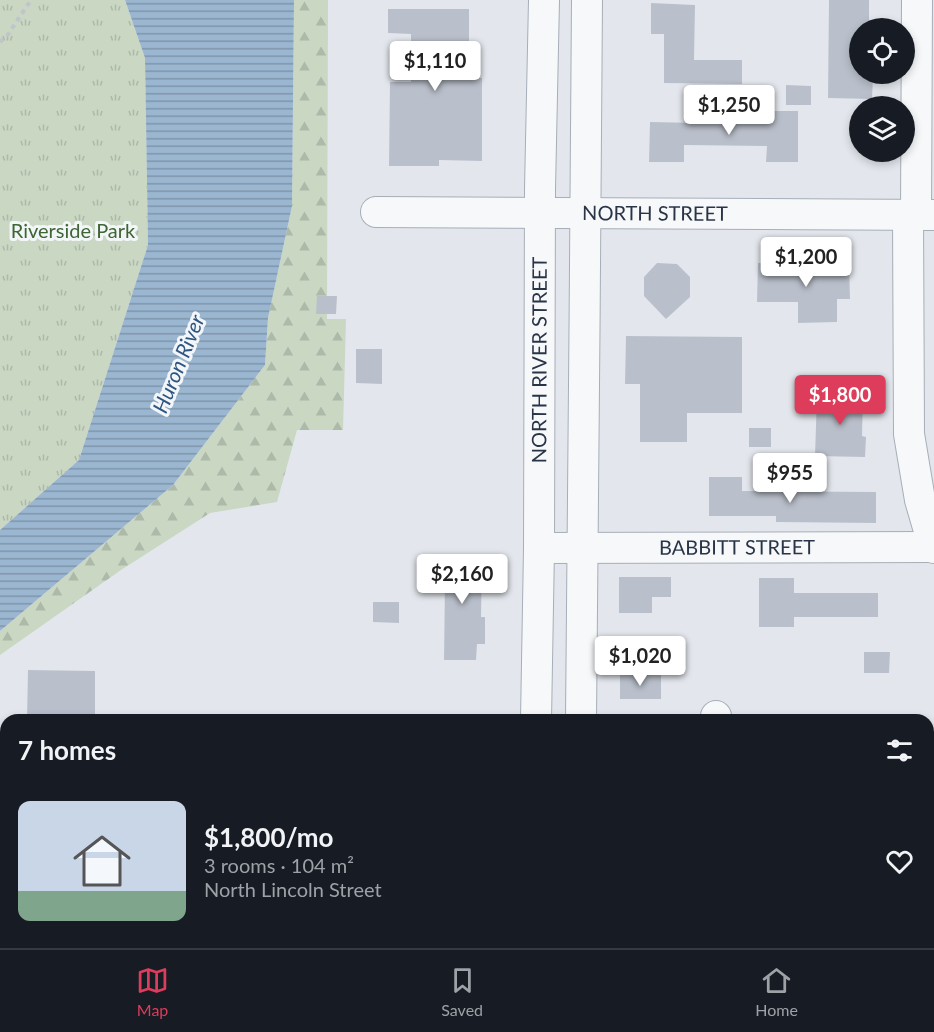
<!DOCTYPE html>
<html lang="en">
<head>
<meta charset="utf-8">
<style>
  body { margin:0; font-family:Lato,sans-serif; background:#20242c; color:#f1f3f6; height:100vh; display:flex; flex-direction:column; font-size:22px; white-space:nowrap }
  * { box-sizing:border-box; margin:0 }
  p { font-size:20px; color:#9ea1a6 }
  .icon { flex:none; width:33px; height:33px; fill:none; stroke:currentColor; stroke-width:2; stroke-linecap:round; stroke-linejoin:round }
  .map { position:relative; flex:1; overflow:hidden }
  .panel { position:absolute; left:0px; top:714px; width:934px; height:234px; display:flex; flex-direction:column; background:#171b24; border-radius:18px 18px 0 0; box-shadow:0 3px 9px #0003 }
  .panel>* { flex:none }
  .controls { position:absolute; left:849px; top:18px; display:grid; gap:12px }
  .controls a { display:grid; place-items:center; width:66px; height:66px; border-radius:50%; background:#171b24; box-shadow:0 3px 9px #0003; font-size:30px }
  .price { position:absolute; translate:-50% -51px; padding:0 14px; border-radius:6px; background:#fff; color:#222; font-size:20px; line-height:39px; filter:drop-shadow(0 2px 3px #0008) }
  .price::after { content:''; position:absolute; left:50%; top:36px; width:18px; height:14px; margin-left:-9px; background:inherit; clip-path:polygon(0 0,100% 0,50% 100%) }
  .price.current { background:#dd3c5a; color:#fff }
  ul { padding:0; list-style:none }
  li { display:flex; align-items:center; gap:18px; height:150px; padding:0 18px }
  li+li { border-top:2px solid #363941 }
  li span { display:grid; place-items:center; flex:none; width:168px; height:120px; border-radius:12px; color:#555 }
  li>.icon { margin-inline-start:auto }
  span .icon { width:72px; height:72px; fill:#fffc; stroke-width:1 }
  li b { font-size:26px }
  h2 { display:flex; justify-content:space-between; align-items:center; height:72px; padding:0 18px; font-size:26px }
  .tab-bar { display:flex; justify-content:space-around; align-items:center; height:84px; border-top:2px solid #363941; background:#171b24; font-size:16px; color:#9ea1a6 }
  .tab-bar a { display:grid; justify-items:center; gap:3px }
  .tab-bar .current { color:#dd3c5a }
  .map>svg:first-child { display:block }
  .grass { fill:#c9d7c3 }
  .forest { fill:url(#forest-firs) }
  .park { fill:url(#park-tufts) }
  .water { fill:url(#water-rules) }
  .building { fill:#bac0cb }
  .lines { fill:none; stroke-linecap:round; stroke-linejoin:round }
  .minor-casing { stroke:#a7aeb8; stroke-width:32 }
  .major-casing { stroke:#a1acba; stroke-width:34 }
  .path { stroke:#c1c5cb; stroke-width:4; stroke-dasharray:4.5 4.5; stroke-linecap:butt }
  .minor { stroke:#f7f8fa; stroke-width:30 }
  .major { stroke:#fff; stroke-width:33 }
  .labels { text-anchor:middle; stroke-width:6; stroke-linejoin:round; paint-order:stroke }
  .street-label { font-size:20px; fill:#293547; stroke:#f3f6f9 }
  .park-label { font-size:20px; fill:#3f6534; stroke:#f3f6f9 }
  .water-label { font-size:21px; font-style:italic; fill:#2e5580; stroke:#f3f6f9 }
</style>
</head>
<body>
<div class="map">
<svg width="934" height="948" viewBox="0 0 934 948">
  <defs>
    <pattern id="forest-firs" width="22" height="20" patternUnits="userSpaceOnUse" patternTransform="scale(1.5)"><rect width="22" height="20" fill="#c9d7c3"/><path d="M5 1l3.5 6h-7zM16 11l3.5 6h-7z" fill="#adb9a9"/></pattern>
    <pattern id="park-tufts" width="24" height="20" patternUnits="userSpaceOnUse" patternTransform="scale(1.5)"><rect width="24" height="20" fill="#c9d7c3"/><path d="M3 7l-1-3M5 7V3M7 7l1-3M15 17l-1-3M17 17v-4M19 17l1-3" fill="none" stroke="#adb9a9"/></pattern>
    <pattern id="water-rules" width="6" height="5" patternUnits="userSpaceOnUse" patternTransform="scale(1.5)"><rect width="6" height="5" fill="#9bb6d0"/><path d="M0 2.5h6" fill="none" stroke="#7e95ab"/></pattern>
  </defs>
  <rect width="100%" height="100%" fill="#e3e7ed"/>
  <g class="grass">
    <polygon points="0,935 6,935 6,942 503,942 503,948 0,948"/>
    <polygon points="591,942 916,944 915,948 591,948"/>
  </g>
  <polygon class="forest" points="294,0 328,0 327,319 346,319 343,430 297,430 277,502 210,513 121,570 0,655 0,631 173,485 265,365 268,318 292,206"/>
  <polygon class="park" points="0,0 125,0 145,58 148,245 79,460 0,530"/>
  <polygon class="water" points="125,0 294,0 292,206 268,318 265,365 173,485 0,631 0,530 79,460 148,245 145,58"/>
  <g class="building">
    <polygon points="829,0 869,0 869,28 860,28 860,76 873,77 872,99 828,98"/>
    <polygon points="651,3 695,5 694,60 742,60 742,84 664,83 664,34 651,34"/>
    <polygon points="388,9 469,9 469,78 482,78 482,161 439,160 439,166 389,166 390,82 411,82 411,34 388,33"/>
    <polygon points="786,85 811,86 811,105 786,105"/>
    <polygon points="745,111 798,111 798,162 766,162 767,146 684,145 684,162 649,162 650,122 745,124"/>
    <polygon points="657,263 677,264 690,277 690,297 666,319 644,296 644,277"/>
    <polygon points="758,263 849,263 850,299 837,299 837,322 798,323 798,302 757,302"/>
    <polygon points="317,296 337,296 336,314 316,314"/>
    <polygon points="626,336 742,337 742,413 687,413 687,442 640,442 640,384 625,384"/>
    <polygon points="356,349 382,349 382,384 356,383"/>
    <polygon points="817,395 863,395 862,436 866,437 865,457 815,456"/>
    <rect x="749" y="428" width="22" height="19"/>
    <polygon points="709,477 742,477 742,491 876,492 876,523 776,522 776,516 709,516"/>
    <polygon points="435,555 482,555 481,617 485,617 485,644 477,644 476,660 444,660 445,583 434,582"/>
    <polygon points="619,577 671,577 671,597 652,597 652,613 619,613"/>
    <polygon points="759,578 794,578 794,593 878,593 878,617 794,617 794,627 759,627"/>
    <polygon points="373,602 399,602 399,623 373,622"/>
    <polygon points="864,652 890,652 889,673 864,673"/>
    <polygon points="28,670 95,671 95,720 27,720"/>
    <polygon points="620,674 661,675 661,699 620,699"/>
  </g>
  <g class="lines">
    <g class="minor-casing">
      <g id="minor">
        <path id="s1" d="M376 212 934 215"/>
        <polyline points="908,214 909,434 920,500 934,548"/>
        <polyline points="916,215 917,0"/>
        <path id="s2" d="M539 548 934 547"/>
        <path id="s3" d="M536 720 539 548 540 189 544 0"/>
        <path d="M581 720C585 480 584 240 587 0"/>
        <polyline points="716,720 716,716"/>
        <polyline points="928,782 934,782"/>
        <polyline points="555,948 556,942"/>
        <polyline points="926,948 926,942"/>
      </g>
    </g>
    <g class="major-casing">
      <g id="major">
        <polyline points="0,884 6,884"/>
        <polyline points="928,885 934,885"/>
      </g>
    </g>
    <polyline class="path" points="0,42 7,36 31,0"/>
    <use href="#minor" class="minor"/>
    <use href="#major" class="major"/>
  </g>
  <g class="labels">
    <g class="street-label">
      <text dy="7" stroke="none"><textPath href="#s1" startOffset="279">NORTH STREET</textPath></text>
      <text dy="7" stroke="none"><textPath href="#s3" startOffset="360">NORTH RIVER STREET</textPath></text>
      <text dy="7" stroke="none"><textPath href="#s2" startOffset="198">BABBITT STREET</textPath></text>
    </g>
    <g class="park-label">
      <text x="73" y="238">Riverside Park</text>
    </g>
    <g class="water-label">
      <text transform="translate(179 364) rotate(-68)" y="7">Huron River</text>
    </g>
  </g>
</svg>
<div class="controls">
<a><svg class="icon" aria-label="locate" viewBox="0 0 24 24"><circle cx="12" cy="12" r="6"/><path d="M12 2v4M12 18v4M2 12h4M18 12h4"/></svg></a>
<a><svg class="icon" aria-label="layers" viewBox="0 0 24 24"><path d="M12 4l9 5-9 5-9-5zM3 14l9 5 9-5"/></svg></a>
</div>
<b class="price" style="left:435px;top:92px">$1,110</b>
<b class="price" style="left:729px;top:136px">$1,250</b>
<b class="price" style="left:806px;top:288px">$1,200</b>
<b class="price current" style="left:840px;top:426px">$1,800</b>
<b class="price" style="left:790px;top:504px">$955</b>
<b class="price" style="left:462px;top:605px">$2,160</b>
<b class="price" style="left:640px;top:687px">$1,020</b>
<section class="panel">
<h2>7 homes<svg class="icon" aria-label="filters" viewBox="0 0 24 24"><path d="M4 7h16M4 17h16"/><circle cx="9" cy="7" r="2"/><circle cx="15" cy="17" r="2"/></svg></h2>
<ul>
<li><span style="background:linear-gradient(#c9d6e8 75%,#7fa58c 0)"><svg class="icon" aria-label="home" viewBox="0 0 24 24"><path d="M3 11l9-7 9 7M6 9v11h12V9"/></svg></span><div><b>$1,800/mo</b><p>3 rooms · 104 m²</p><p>North Lincoln Street</p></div><svg class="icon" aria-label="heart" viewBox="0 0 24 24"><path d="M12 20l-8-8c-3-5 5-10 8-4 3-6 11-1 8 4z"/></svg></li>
</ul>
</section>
</div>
<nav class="tab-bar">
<a class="current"><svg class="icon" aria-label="map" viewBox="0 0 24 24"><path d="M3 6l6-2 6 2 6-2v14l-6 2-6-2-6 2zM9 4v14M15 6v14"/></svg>Map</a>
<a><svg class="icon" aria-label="saved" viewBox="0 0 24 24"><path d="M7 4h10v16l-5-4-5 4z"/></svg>Saved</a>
<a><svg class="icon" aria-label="home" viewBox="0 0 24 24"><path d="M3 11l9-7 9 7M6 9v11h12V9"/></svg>Home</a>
</nav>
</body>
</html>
